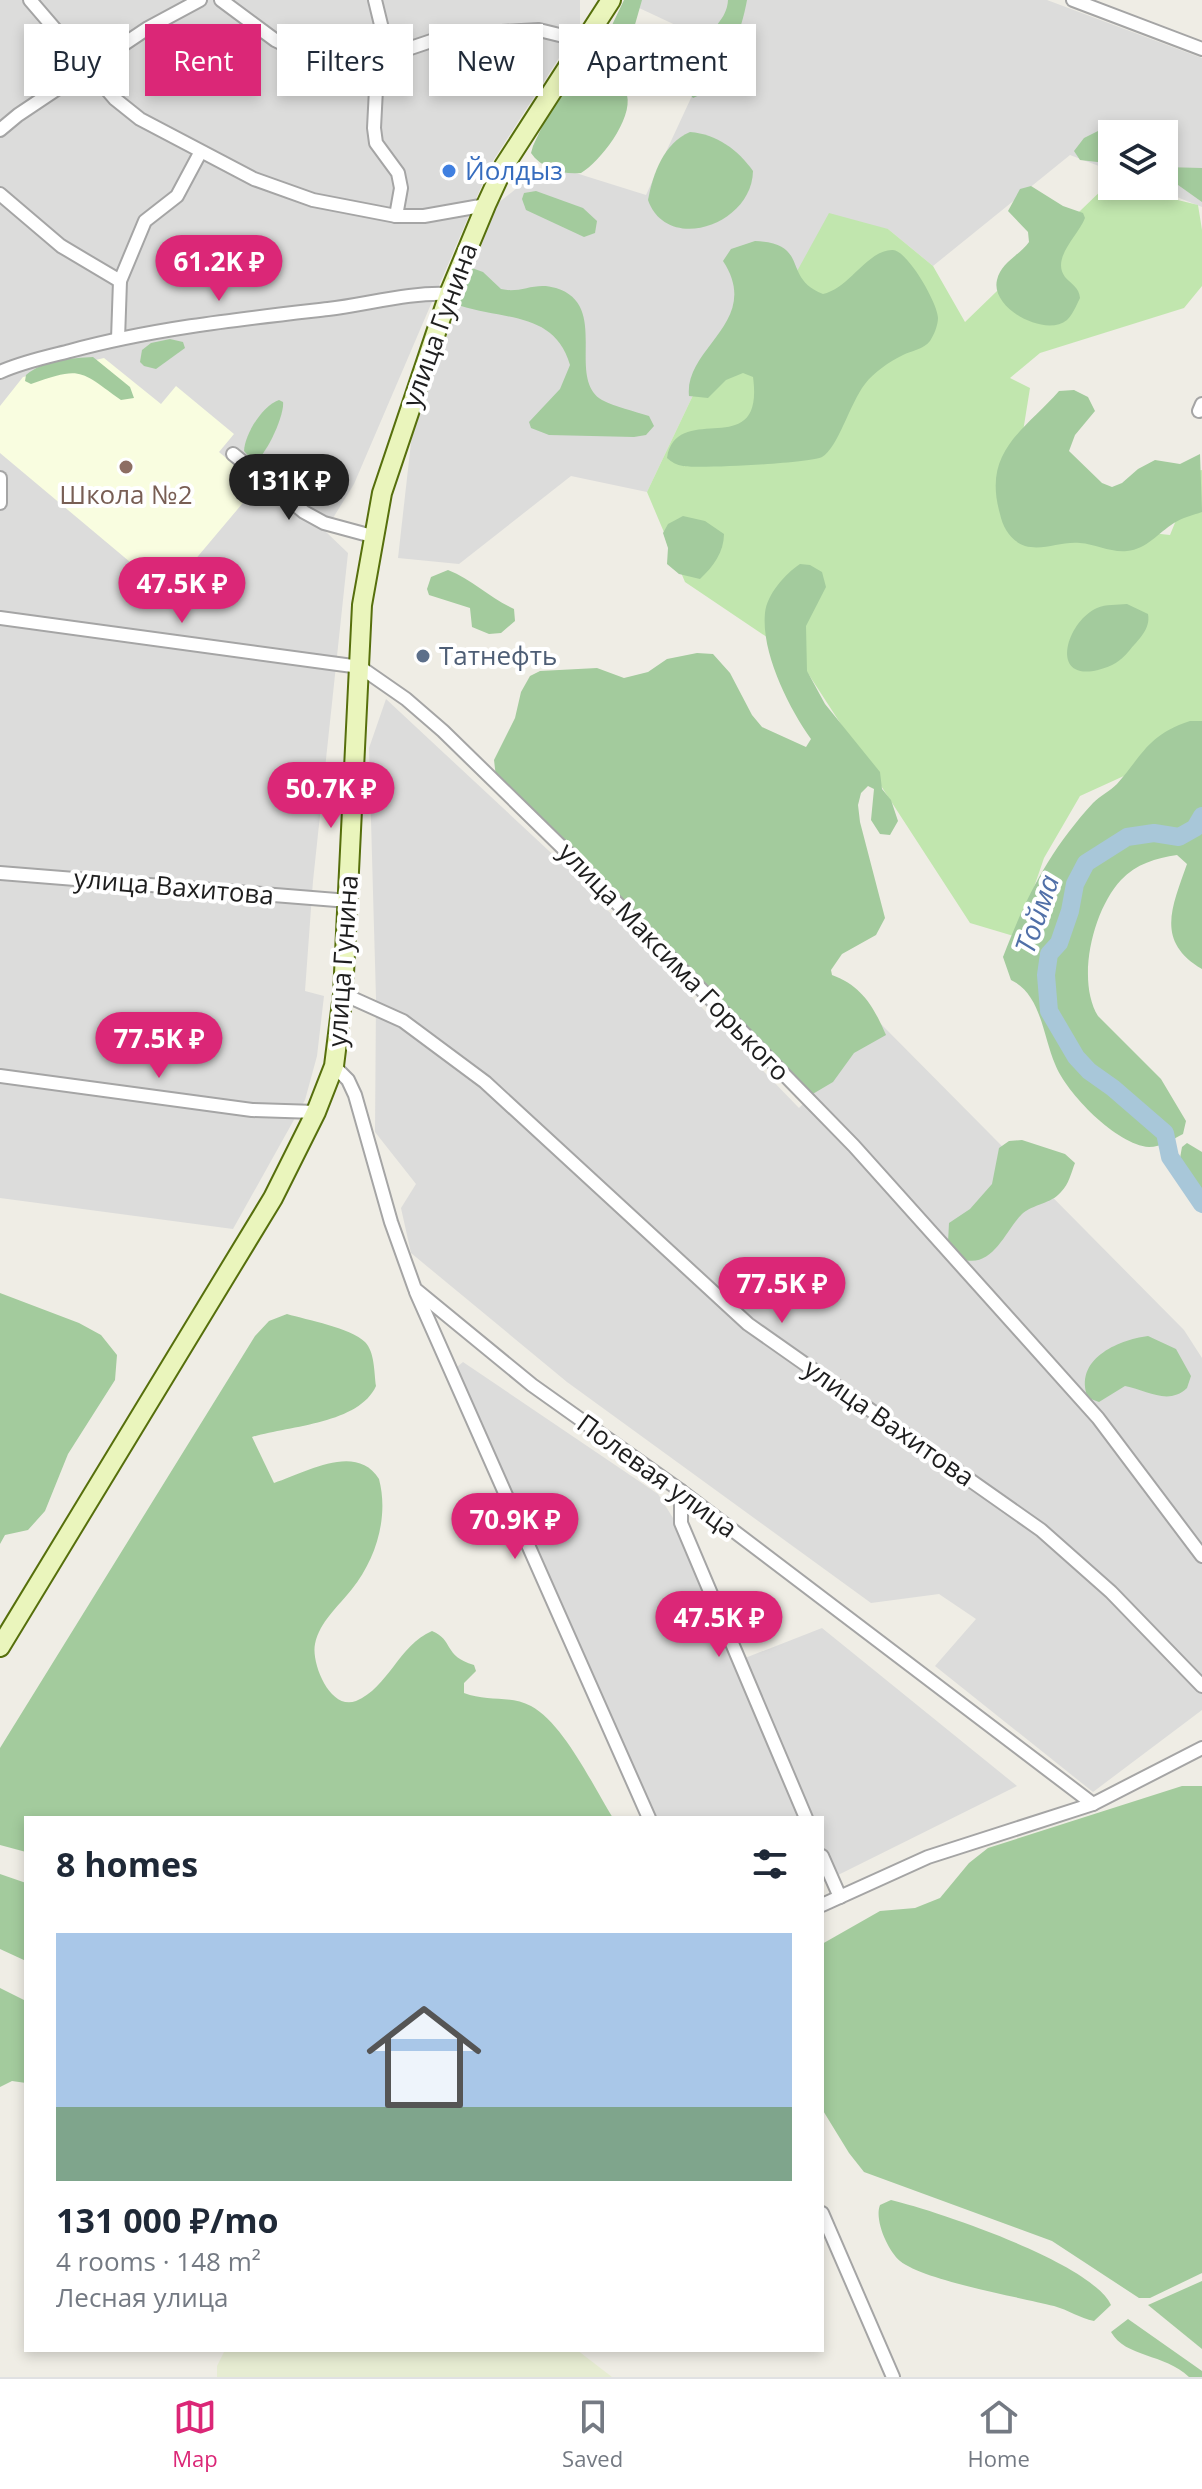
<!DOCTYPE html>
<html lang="en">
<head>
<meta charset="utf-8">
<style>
  body { margin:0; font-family:"Open Sans",sans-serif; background:#f6f6f7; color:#1f2937; height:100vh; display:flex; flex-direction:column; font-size:30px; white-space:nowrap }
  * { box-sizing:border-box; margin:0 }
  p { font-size:26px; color:#747a83 }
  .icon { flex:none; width:44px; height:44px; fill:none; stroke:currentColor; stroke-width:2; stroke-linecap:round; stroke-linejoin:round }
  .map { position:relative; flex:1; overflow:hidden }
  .details { position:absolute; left:24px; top:1816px; width:800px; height:536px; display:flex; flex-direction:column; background:#fff; border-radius:0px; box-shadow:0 4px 12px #0003 }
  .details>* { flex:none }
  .guide { position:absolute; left:24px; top:24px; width:800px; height:72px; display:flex; gap:16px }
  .buttons { position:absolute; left:1098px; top:120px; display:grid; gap:16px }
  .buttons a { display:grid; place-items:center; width:80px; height:80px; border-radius:0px; background:#fff; box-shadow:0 4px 12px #0003; font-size:40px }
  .price { position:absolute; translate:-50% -68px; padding:0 18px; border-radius:28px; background:#db2777; color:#fff; font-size:26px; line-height:52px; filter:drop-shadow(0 2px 4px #0008) }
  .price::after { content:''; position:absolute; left:50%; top:48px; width:24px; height:18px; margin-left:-12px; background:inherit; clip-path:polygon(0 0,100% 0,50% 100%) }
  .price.current { background:#222; color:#fff }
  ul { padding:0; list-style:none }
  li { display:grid; align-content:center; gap:16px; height:424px; padding:0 32px }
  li+li { border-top:2px solid #e0e1e3 }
  li span { display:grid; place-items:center; height:248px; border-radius:0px; color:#555 }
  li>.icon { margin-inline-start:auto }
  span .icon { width:144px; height:144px; fill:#fffc; stroke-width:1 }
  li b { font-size:34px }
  h2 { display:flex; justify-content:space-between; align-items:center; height:96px; padding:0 32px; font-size:34px }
  .tag { padding:0 28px; border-radius:0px; background:#fff; box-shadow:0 4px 12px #0003; font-size:28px; line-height:72px }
  .tag.current { background:#db2777; color:#fff }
  .menu { display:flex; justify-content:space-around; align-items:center; height:112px; border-top:2px solid #e0e1e3; background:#fff; font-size:22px; color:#747a83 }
  .menu a { display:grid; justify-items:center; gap:4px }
  .menu .current { color:#db2777 }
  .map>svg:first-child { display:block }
  .residential { fill:#dcdcdb }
  .education { fill:#f9fde0 }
  .farmland { fill:#e6ecd2 }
  .grass { fill:#c1e6ae }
  .forest { fill:#a3cb9d }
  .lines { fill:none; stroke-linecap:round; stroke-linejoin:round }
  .river { stroke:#a8c7d9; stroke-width:18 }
  .minor-casing { stroke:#a5a5a5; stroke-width:16 }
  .secondary-casing { stroke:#566f0c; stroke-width:22 }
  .minor { stroke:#fff; stroke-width:12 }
  .secondary { stroke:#eaf5bc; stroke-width:18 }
  .shop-dot { fill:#3f7fe0; stroke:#fff; stroke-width:3 }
  .education-dot { fill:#8d6e63; stroke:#fff; stroke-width:3 }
  .service-dot { fill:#5c6f8a; stroke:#fff; stroke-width:3 }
  .labels { text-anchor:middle; stroke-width:8; stroke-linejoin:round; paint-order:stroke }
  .shop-label { font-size:26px; fill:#366cbe; stroke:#fff; text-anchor:start }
  .street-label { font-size:26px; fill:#1e1e1e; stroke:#fff }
  .education-label { font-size:26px; fill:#785e54; stroke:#fff }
  .service-label { font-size:26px; fill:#4e5e75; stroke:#fff; text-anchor:start }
  .water-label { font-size:28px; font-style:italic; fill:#5170a8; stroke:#fff }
</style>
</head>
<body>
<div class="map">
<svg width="1202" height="2377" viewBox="0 0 1202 2377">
  <rect width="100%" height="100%" fill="#efede5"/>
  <g class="residential">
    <polygon points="0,0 580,0 580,25 491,164 354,484 325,531 348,553 313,881 305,991 324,996 317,1056 305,1100 233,1229 0,1198"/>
    <polygon points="641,0 1047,0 1202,58 1202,207 1149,186 1164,186 1164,134 1112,134 1112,171 1070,155 933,266 888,229 790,284 696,389 647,492 571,476 459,564 398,558 413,425 497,204 547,164 646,195 716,44 637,7"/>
    <polygon points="386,699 563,864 799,1108 880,1023 1184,1330 1202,1358 1202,1710 1093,1792 935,1666 976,1619 939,1594 871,1603 567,1382 411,1253 401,1208 416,1184 375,1132 376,999 369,748"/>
    <polygon points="463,1362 658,1494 698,1558 745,1658 822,1628 1017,1786 822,1883 822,1818 656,1818 457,1367"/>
  </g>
  <polygon class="education" points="104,358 161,404 176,386 234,434 219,452 258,485 167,593 0,453 0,406 23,377"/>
  <polygon class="farmland" points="225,2350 577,2350 612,2377 217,2377 217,2366"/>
  <polygon class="grass" points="1109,183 1198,205 1202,230 1202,286 1184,308 1040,353 1010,378 1030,388 1017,469 1079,525 1170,535 1196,471 1202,470 1202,745 1159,760 1080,796 1044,858 1017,937 970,923 798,658 685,582 647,492 696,389 790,284 829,213 888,229 933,266 965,322"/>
  <g class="forest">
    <path d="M624 0H642L634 28C643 45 651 55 635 70 621 71 605 60 602 46Z"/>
    <path d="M728 0H747C742 29 723 88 693 98L686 89C690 75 695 59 702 45 711 28 727 20 728 0Z"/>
    <path d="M591 63C601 65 605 69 612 76 618 81 625 87 627 95 633 119 600 162 581 173 562 175 541 168 531 153L533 146C547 118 561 78 591 63Z"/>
    <polygon points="1104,128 1117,134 1112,134 1112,168 1106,163 1080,160 1074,151 1084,138"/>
    <path d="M690 132C717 134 738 150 753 171 752 225 667 254 648 200 653 173 664 143 690 132Z"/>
    <polygon points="1164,167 1202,168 1202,202 1164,175"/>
    <path d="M1031 186 1063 206 1083 213 1085 218C1078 236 1051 258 1065 277 1072 285 1079 287 1080 298 1076 306 1073 314 1067 320 1045 338 990 308 997 280 1001 262 1020 255 1029 242L1028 232 1008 211 1020 189Z"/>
    <polygon points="536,191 583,208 597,221 595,233 584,237 526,210 522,199 524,193"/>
    <path d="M755 241C811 243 781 278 823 294 850 288 868 249 893 250 908 251 938 304 938 318 938 325 934 335 930 341 924 349 911 351 903 355 889 362 874 372 865 384 850 403 838 448 822 457 812 463 697 469 683 466 677 465 671 462 667 458 677 398 765 465 753 377L743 373 726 380 708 398 689 396C684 347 763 322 723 261L731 249Z"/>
    <path d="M472 268 483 272 501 289C521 294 534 281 556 288 611 305 565 378 602 400 615 407 634 411 649 416L654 426 646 435 634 437 549 435 531 428 529 422 560 389 570 365C555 312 505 320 461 306L455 296 466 271Z"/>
    <polygon points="170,339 183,342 185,348 156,369 144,366 140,362 142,350 151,343"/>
    <path d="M93 357 130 387 134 398 121 400C79 370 82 366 31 384L25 381 26 375C44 360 71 358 93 357Z"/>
    <path d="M1074 390 1088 397 1095 411 1075 435 1069 451 1102 483 1112 487 1122 483 1138 469 1155 460 1180 464 1200 454 1202 512C1193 515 1182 518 1174 523 1158 533 1147 549 1127 551 1112 553 1095 544 1080 543 1061 541 1044 551 1025 546 1011 541 1003 528 1000 514 982 451 1024 431 1059 391Z"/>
    <path d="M279 400 283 402C285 415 265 458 254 462L244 451C245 434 262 406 279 400Z"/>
    <path d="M683 516 705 521 724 534C724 552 713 567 700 579L679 574 667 564 668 548 663 533 668 524Z"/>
    <path d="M800 564 810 565 822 572 826 587 806 626 807 671 825 704 880 772 882 789 891 800 898 821 890 835 880 834 871 820 874 789 868 786 861 793 858 805 860 822 885 918 876 935 842 954 831 970 832 975C862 986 874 1007 886 1035L854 1053 833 1082 811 1095 801 1088 584 858 496 777 494 760 515 718 521 692 530 676 540 671 597 668 624 678 648 672 667 659 697 653 713 654 730 673 752 715 762 727 806 747 811 739C789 708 761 653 765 613 767 594 785 574 800 564Z"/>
    <path d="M448 570C473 580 490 598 514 609L515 621 501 633 489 634 472 627 470 608 429 595 427 589 431 577Z"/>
    <path d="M1127 604 1148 614C1151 629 1138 640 1129 651 1120 662 1112 666 1098 670 1049 682 1066 622 1097 608 1106 604 1117 605 1127 604Z"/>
    <path d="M1190 721H1202V969C1154 941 1173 905 1187 864L1177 855C1156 858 1136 864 1121 880 1093 910 1076 980 1098 1016L1161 1079 1186 1121 1183 1134C1173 1139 1161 1147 1149 1147 1117 1145 1066 1093 1055 1064 1043 1036 1041 994 1011 980L1003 957C1026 897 1049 851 1093 803 1100 796 1110 791 1117 784 1144 753 1148 735 1190 721Z"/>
    <path d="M1022 1140 1065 1154 1075 1163C1071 1173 1069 1184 1061 1192 1051 1204 1033 1204 1022 1214 1006 1230 993 1267 965 1260L948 1242 949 1223 970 1209 992 1184 999 1148 1009 1141Z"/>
    <polygon points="1187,1143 1202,1152 1202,1196 1180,1158 1182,1147"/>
    <polygon points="0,1293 79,1323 101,1335 117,1355 115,1380 68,1454 45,1511 28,1530 5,1535 0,1544"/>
    <path d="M287 1314C307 1320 351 1328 365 1342 375 1352 374 1373 376 1386 359 1424 288 1426 252 1437L274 1483C305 1473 356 1442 379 1479 389 1517 376 1559 352 1589 338 1607 320 1621 315 1644 311 1663 330 1711 356 1701 388 1688 399 1645 432 1631 454 1640 443 1656 474 1665L476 1671 464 1683V1693C487 1702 510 1695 531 1706 564 1724 593 1786 613 1818H26V1852L0 1845V1748L255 1336 269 1321Z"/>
    <path d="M1148 1336 1176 1349 1191 1376 1187 1388C1168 1406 1147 1390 1125 1386L1099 1402 1088 1398C1073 1360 1117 1340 1148 1336Z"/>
    <polygon points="1182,1786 1202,1786 1202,2273 1150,2298 1139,2298 1052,2241 864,2172 849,2153 822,2109 822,1944 880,1911 915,1908 940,1898 969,1863 988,1848"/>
    <polygon points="0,1874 26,1883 26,1961 0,1949"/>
    <polygon points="0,1988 26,2001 26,2083 12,2081 0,2087"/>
    <path d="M891 2200C937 2211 1092 2263 1111 2305L1094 2321C1080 2318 1068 2310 1054 2306 1019 2297 925 2281 900 2261 888 2251 874 2220 880 2205Z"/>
    <polygon points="1202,2281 1202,2349 1148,2305"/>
    <path d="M1128 2319 1202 2371V2377H1189C1164 2353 1126 2358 1111 2332Z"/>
  </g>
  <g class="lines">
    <polyline class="river" points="1202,816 1195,828 1179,837 1154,833 1127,837 1086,863 1075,884 1070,911 1059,943 1049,954 1046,975 1049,1011 1076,1057 1089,1071 1113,1088 1165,1133 1170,1157 1202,1204"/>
    <g class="minor-casing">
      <g id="minor">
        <polyline points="30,0 115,99 140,119 254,179 313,200 396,216 424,216 486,205"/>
        <polyline points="221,0 275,40 376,89"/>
        <polyline points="375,0 384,37 376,89 374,128 376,143 398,173 401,188 396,216"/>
        <polyline points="1073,0 1202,49"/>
        <polyline points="381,58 449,35 539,30 584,41"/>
        <polyline points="0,130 18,115 148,28 200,0"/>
        <polyline points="0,194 61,246 120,281"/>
        <polyline points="118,339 120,281 145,221 177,196 200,153"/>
        <path d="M0 372C22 362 46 357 70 351 155 328 241 319 328 309 369 304 409 292 449 294"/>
        <polyline points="1199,411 1202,404"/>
        <polyline points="233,454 304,512 324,523 372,536"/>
        <polyline points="0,478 0,503"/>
        <polyline points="0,618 360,667 406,699 443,731 572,857 854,1146 1098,1418 1202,1556"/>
        <polyline points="0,873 349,901"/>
        <polyline points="343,994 403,1021 485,1082 748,1324 1041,1530 1111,1592 1202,1686"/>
        <polyline points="334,1066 348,1080 355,1095 391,1222 415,1289 532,1385 681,1491 1093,1804"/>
        <polyline points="0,1076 252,1110 316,1112"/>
        <polyline points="416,1292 649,1818"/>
        <polyline points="681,1491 681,1523 806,1818"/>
        <polyline points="822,1856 840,1897"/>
        <polyline points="822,1905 928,1857 1093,1804 1202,1748"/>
        <polyline points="822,2213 893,2377"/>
      </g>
    </g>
    <g class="secondary-casing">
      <polyline id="secondary" points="0,1647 273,1198 316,1112 334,1066 343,994 362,605 382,493 449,294 486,205 504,166 611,0"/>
    </g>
    <use href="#minor" class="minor"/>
    <use href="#secondary" class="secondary"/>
  </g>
  <circle class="shop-dot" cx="449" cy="171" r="8"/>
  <circle class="education-dot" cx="126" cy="467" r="8"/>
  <circle class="service-dot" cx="423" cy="656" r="8"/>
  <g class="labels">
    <g class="shop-label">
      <text x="465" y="180">Йолдыз</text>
    </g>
    <g class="street-label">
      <text transform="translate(440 325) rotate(-70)" y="9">улица Гунина</text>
      <text transform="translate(174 887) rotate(5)" y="9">улица Вахитова</text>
      <text transform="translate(343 961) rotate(-86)" y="9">улица Гунина</text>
      <text transform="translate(674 962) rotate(46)" y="9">улица Максима Горького</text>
      <text transform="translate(889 1423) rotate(35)" y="9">улица Вахитова</text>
      <text transform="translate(657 1476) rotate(36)" y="9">Полевая улица</text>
    </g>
    <g class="education-label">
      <text x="126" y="504">Школа №2</text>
    </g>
    <g class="service-label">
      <text x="439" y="665">Татнефть</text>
    </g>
    <g class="water-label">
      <text transform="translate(1037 914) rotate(-71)" y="10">Тойма</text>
    </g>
  </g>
</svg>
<div class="buttons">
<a><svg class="icon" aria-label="layers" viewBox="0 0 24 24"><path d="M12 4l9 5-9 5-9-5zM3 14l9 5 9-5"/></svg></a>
</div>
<b class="price" style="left:219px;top:303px">61.2K ₽</b>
<b class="price current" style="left:289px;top:522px">131K ₽</b>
<b class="price" style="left:182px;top:625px">47.5K ₽</b>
<b class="price" style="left:331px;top:830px">50.7K ₽</b>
<b class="price" style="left:159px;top:1080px">77.5K ₽</b>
<b class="price" style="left:782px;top:1325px">77.5K ₽</b>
<b class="price" style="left:515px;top:1561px">70.9K ₽</b>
<b class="price" style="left:719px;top:1659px">47.5K ₽</b>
<div class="guide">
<a class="tag">Buy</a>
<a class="tag current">Rent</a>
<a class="tag">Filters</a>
<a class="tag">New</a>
<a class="tag">Apartment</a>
</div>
<section class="details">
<h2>8 homes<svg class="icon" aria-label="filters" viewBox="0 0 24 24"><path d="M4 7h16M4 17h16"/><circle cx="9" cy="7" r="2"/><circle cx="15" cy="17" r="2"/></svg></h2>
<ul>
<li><span style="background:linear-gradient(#a9c7e8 70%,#7fa58c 0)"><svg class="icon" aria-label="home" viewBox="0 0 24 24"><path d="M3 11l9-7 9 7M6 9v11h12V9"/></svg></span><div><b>131 000 ₽/mo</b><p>4 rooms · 148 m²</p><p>Лесная улица</p></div></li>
</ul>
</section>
</div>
<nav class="menu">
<a class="current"><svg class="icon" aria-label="map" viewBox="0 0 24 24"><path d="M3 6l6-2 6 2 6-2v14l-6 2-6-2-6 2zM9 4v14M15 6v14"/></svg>Map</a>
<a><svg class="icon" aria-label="saved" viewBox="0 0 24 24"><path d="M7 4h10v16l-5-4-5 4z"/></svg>Saved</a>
<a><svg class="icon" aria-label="home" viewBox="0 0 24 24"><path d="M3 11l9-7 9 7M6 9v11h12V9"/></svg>Home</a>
</nav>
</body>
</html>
